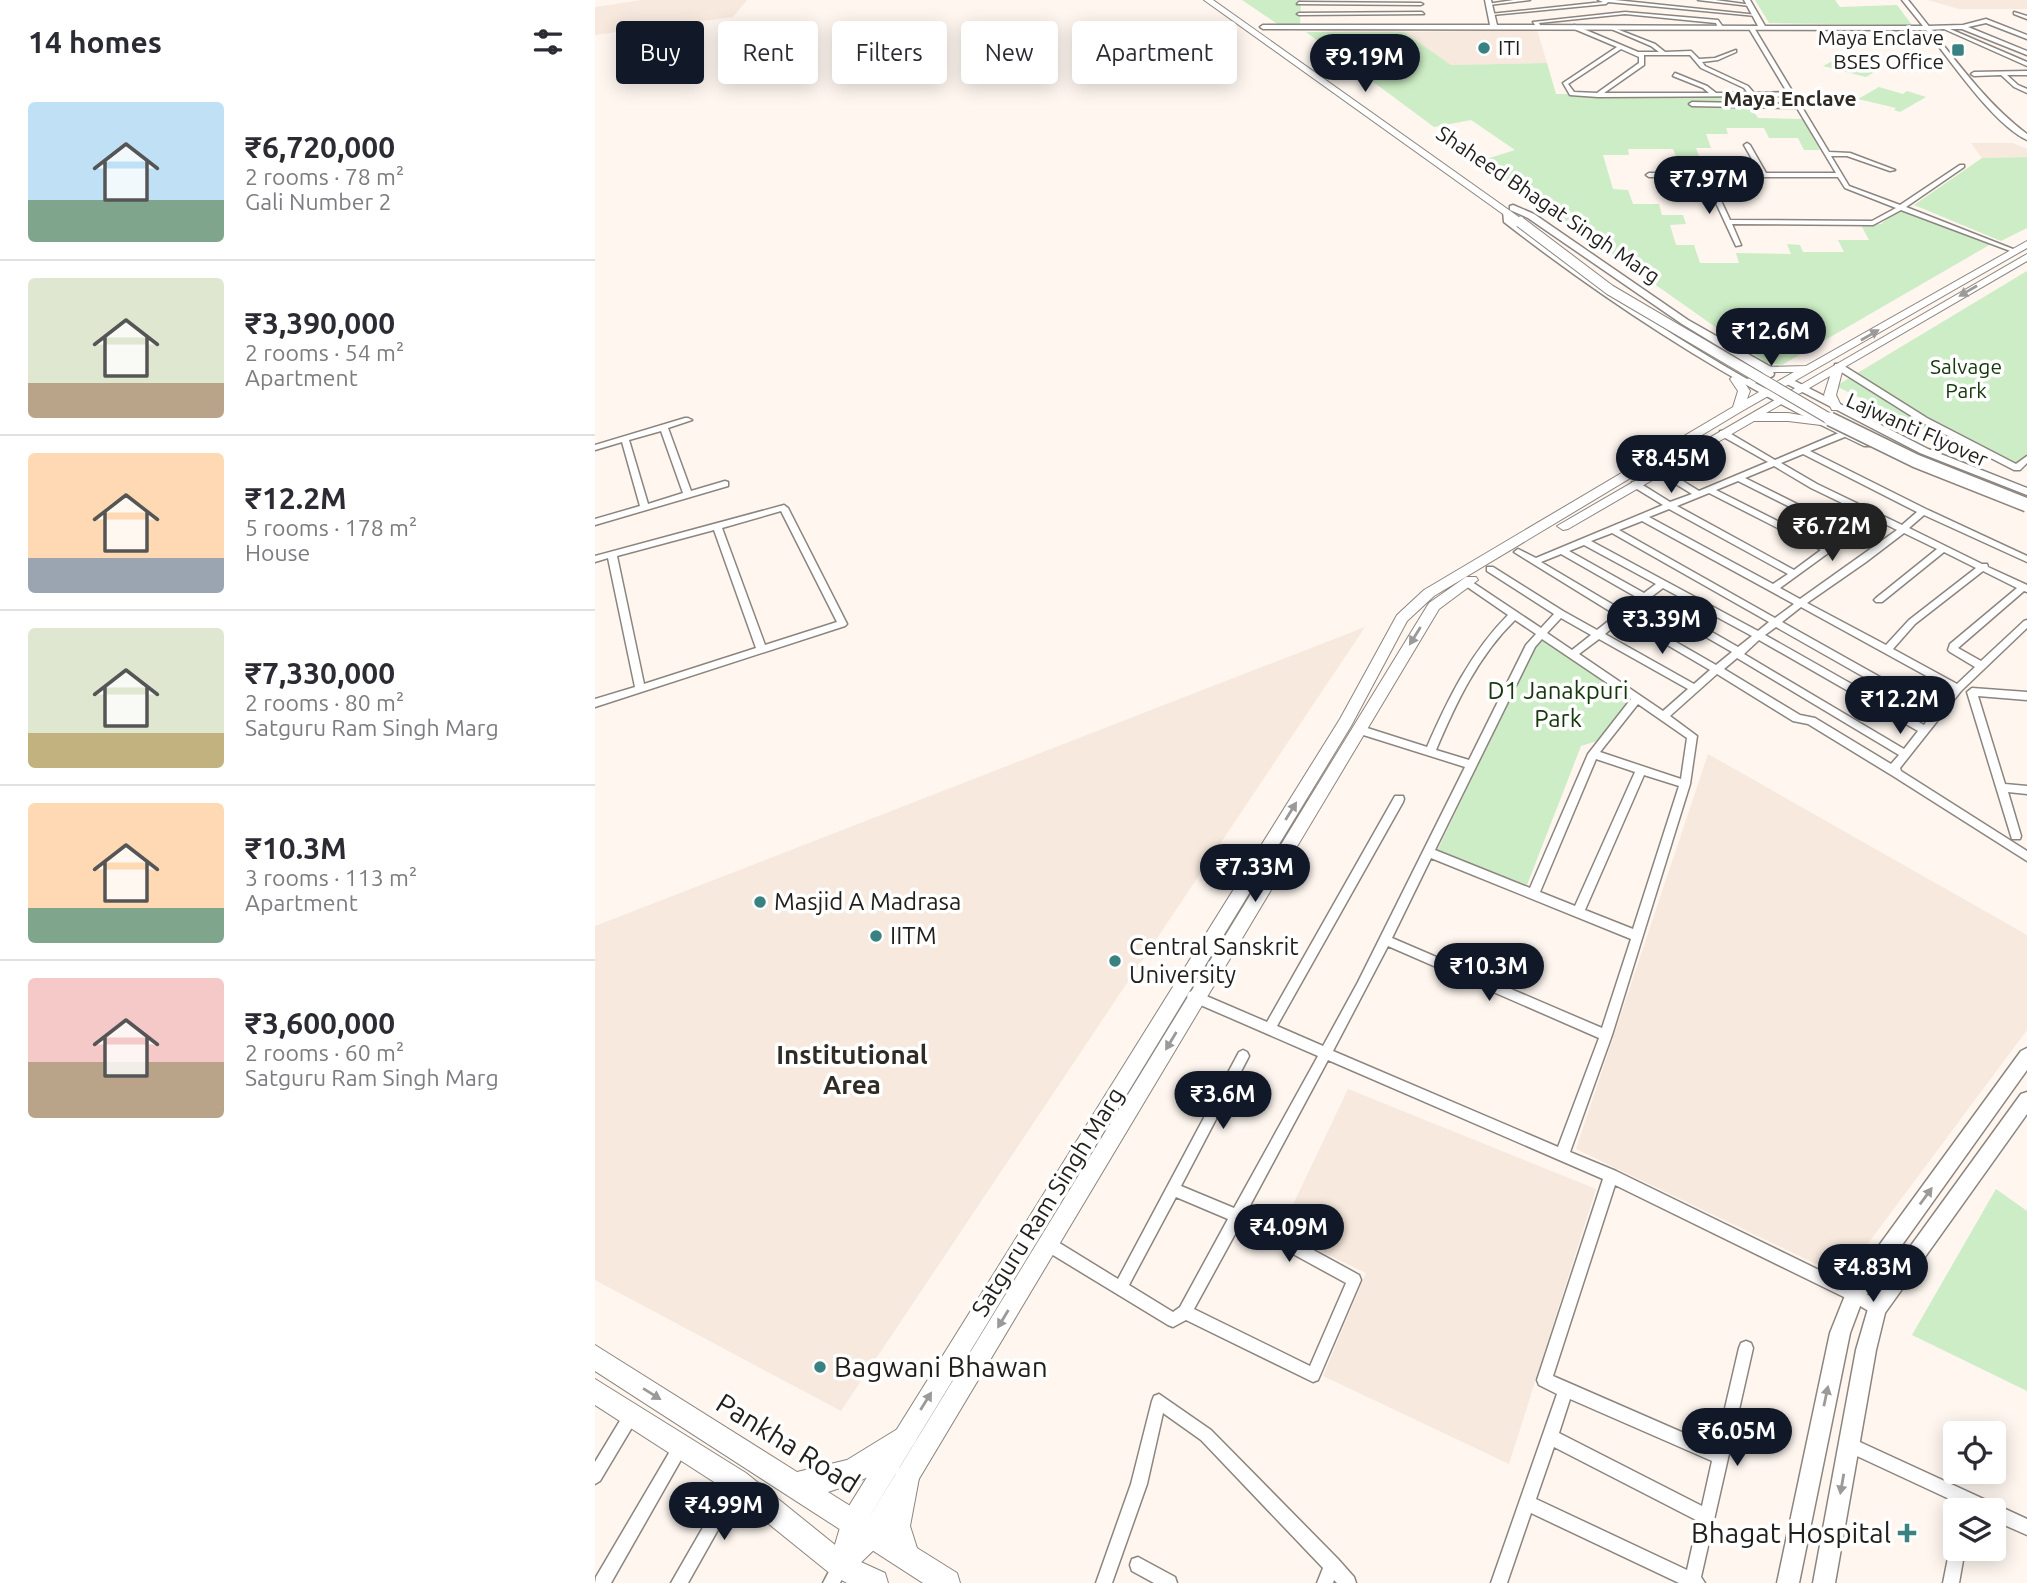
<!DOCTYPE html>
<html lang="en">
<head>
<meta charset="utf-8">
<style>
  body { margin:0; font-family:Ubuntu,sans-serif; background:#f2f2f3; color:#2b2b33; height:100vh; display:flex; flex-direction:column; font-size:26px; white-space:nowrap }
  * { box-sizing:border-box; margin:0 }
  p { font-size:23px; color:#7c7c81 }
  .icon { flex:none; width:38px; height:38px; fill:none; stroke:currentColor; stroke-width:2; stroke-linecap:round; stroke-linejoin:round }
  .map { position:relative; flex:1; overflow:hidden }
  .sheet { display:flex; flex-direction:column; background:#fff; width:595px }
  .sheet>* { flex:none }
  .banner { position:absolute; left:21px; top:21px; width:665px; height:63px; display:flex; gap:14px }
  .controls { position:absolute; left:1348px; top:1421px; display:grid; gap:14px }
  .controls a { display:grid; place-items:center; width:63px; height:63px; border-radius:7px; background:#fff; box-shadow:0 4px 18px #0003; font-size:35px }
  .price { position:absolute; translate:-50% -60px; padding:0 16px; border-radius:24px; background:#111827; color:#fff; font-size:23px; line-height:46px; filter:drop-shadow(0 2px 4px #0008) }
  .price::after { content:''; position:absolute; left:50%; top:42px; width:21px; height:16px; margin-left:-10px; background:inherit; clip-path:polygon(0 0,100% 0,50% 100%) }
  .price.selected { background:#222; color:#fff }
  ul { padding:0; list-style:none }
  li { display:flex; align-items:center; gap:21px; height:175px; padding:0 28px }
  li+li { border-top:2px solid #e1e1e2 }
  li span { display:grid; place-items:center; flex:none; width:196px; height:140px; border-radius:7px; color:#555 }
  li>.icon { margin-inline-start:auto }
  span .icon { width:84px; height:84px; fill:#fffc; stroke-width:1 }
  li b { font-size:30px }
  h2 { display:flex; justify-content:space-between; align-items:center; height:84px; padding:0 28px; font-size:30px }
  .tag { padding:0 24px; border-radius:7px; background:#fff; box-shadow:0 4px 18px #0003; font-size:24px; line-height:63px }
  .tag.selected { background:#111827; color:#fff }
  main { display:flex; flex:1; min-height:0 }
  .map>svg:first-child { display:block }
  .built { fill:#f7e9dd }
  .green { fill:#ccedc5 }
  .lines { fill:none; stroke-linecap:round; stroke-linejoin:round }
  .minor-casing { stroke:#8c857f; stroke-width:3 }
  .tertiary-casing { stroke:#8c857f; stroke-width:3 }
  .secondary-casing { stroke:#8c857f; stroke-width:2 }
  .primary-casing { stroke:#8c857f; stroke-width:2 }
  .minor { fill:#fff; fill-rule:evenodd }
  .tertiary { fill:#fff; fill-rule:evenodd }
  .secondary { fill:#fff; fill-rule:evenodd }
  .primary { fill:#fff; fill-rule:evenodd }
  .secondary-bridge-far1-casing { stroke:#8c857f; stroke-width:12; stroke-linecap:butt }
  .secondary-bridge-casing { stroke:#8c857f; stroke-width:16; stroke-linecap:butt }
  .secondary-bridge-far1 { stroke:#fff; stroke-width:10 }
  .secondary-bridge { stroke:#fff; stroke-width:13 }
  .oneway { fill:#9b9a99 }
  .poi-dot { fill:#3a8282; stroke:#fff; stroke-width:2.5 }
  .labels { text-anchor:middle; stroke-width:7; stroke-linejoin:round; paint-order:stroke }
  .far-poi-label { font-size:21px; fill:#211e1c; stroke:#fff; text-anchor:end }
  .far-neighbourhood-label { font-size:21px; font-weight:bold; fill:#312b25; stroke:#fff }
  .far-street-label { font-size:21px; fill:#211e1c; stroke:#fff }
  .far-park-label { font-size:21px; fill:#14370b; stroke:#fff }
  .park-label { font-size:24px; fill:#14370b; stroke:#fff }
  .poi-label { font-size:24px; fill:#211e1c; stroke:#fff; text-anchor:start }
  .street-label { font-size:24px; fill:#211e1c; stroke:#fff }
  .neighbourhood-label { font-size:26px; font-weight:bold; fill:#312b25; stroke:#fff }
  .near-poi-label { font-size:28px; fill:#211e1c; stroke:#fff; text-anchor:start }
  .near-street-label { font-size:28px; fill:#211e1c; stroke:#fff }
</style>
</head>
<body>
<main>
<section class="sheet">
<h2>14 homes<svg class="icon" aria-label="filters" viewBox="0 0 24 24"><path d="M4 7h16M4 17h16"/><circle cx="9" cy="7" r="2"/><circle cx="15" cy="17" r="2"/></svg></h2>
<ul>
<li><span style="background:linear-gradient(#bfe0f5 70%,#7fa58c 0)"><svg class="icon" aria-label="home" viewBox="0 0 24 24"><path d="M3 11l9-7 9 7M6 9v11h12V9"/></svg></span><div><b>₹6,720,000</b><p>2 rooms · 78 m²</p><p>Gali Number 2</p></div></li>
<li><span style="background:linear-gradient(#dfe7d0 75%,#b9a48a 0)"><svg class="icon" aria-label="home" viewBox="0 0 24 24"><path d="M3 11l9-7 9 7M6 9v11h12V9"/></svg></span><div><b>₹3,390,000</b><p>2 rooms · 54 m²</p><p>Apartment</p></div></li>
<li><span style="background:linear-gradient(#ffd9b3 75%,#9aa5b1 0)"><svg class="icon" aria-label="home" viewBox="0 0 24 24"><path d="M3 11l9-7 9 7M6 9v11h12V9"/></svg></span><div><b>₹12.2M</b><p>5 rooms · 178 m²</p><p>House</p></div></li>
<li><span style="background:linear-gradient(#dfe7d0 75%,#c2b280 0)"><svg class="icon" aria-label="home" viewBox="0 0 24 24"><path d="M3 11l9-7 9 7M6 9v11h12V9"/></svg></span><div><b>₹7,330,000</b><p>2 rooms · 80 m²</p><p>Satguru Ram Singh Marg</p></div></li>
<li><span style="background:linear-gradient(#ffd9b3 75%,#7fa58c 0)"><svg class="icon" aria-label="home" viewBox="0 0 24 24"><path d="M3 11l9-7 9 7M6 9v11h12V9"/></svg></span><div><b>₹10.3M</b><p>3 rooms · 113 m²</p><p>Apartment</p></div></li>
<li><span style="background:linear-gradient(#f6c9c9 60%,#b9a48a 0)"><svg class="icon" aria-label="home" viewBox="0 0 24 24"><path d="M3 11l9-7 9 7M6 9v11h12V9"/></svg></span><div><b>₹3,600,000</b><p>2 rooms · 60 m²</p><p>Satguru Ram Singh Marg</p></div></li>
</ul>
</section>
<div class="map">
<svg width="1432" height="1583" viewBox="0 0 1432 1583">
  <rect width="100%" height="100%" fill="#fef6ef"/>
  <g class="built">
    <polygon points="47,0 152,0 138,17 0,35 0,7"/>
    <polygon points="1333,0 1432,0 1432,9 1364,9"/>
    <polygon points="942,30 952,63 856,65 809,32"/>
    <polygon points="1376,143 1418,143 1432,149 1432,157 1387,158"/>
    <polygon points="770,627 246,1411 0,1280 0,926"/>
    <polygon points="1113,754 1432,935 1432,1030 1248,1277 981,1149"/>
    <polygon points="753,1089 1001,1189 914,1464 728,1376 771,1273 685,1232"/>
  </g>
  <g class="green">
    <polygon points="647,0 706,0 705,25 684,25"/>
    <polygon points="1160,0 1240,0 1245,7 1302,5 1317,25 1174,23"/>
    <polygon points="711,32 809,32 856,65 952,63 961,94 1147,94 1163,118 1208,119 1225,150 1209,150 1203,138 1174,138 1169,128 1131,128 1133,134 1111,134 1116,148 1101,148 1104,156 1081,156 1078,149 1033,149 1034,155 1008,155 1018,189 1033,190 1038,204 1064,204 1067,215 1088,215 1091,224 1075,225 1081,245 1099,245 1105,263 1144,263 1141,253 1196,254 1192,244 1205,245 1208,252 1249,252 1243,240 1274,240 1266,225 1286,224 1306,208 1396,244 1187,365 1170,362 885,161 920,150 876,120 839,127"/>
    <polygon points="1246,57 1283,70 1271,77 1228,66"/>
    <polygon points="1284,87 1308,94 1312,91 1331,97 1305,112 1299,110 1301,108 1263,99"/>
    <polygon points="1432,157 1432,228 1406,241 1319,205 1387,158"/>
    <polygon points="1432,271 1432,454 1418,467 1301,416 1241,386"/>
    <polygon points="947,639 1036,698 1002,741 986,746 932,885 842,851 940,647"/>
    <polygon points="1401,1189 1432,1211 1432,1391 1317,1335"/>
  </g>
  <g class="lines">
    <g class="minor-casing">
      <g id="minor">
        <polygon points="919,0 935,0 894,5 892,4"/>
        <polygon points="1003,0 1020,0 1163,15 1161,16 1013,2 1011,4 897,15 895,14 1008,2"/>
        <polygon points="1103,0 1120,0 1157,5 1155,6"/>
        <polygon points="704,2 826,3 828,4 826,5 702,4"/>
        <polygon points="827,12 829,14 704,15 702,14 704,13"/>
        <polygon points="1030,12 1123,20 1128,27 1123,28 1121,23 1030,14 944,23 946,27 943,29 938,22"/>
        <polygon points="1419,12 1432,16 1432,19 1419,14"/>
        <polygon points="1391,19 1432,35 1432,39 1391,23 1373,27 1432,51 1432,55 1367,29 1355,29 1432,62 1432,66 1349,29 1333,30 1330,28 1333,26 1368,25"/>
        <path d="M979 25 1043 52H1064L1056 46 1014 28V26L1060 44 1070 52 1096 51 1104 59 1120 58 1141 50V52L1123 60 1107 62 1110 66 1153 86 1159 93 1192 92 1153 27 1158 26 1234 152 1255 153 1300 170 1295 171 1252 156H1236L1254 186 1305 205 1365 165H1369V167L1311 207 1423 251 1418 252 1306 210 1278 225 1137 224 1146 245 1141 246 1109 177H1054L1051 175 1054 173H1165L1149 145 1152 143 1155 145 1171 173H1241L1202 108 1097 106 1094 104 1097 102 1200 104 1194 96 1003 97 975 95 968 83 1022 47 977 28ZM1026 49 1044 57V63L1002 93 979 92 973 84ZM1049 55H1095L1106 68 1149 88 1153 93H1121L1112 86 1080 73 1078 76 1108 88 1114 93H1009L1049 65ZM1115 177H1243L1250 188 1301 208 1277 221 1135 220Z"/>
        <polygon points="1432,71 1432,75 1412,75 1423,85 1432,89 1432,93 1419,87 1406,75 1379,76 1376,74 1379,72"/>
        <polygon points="1240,364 1246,364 1332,418 1421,464 1432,456 1432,463 1425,470 1419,470 1326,422 1240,368"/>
        <path d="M90 418H93L97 420 73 428 96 491 130 481 133 482V486L0 525V519L45 506 27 442 0 450V445ZM66 431 88 493 53 504 34 440Z"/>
        <path d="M1125 431H1131L1180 460 1246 432H1252V436L1215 451 1331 509 1432 556V562L1329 515 1314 528 1387 564H1392L1393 567 1432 585V592L1429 591 1363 648 1386 661 1429 621 1432 620V628L1366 691 1305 768 1306 771 1432 851V861L1298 776 1213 724 1198 721 1122 674 1075 716 1102 736 1095 784 1017 1035 975 1152 1021 1171 1265 1290 1287 1304 1289 1309 1287 1314 1282 1316 1255 1300 1020 1185 958 1376 1121 1447 1144 1348 1146 1343 1151 1341 1156 1343 1158 1348 1106 1577 1110 1583H1084L936 1513 912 1583H896L962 1394 944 1385 942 1380 1008 1179 733 1060 651 1213 764 1275 766 1280 723 1380 718 1382 591 1320 578 1327 573 1325 448 1249 446 1244 448 1239 453 1237 458 1239 523 1279 644 1052 648 1050 652 1052 654 1056 652 1060 586 1186 639 1208 723 1056 594 1000 592 996 594 992 598 991 602 992 672 1022 800 796H808L809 799 808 802 682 1026 728 1046 763 982 870 767 762 733 761 730 762 727 766 726 832 747C853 699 876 652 913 615L868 584 866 582 868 580H874L946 628 959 614 892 571V567H898L968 611 1002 630 1021 615 919 552 923 549 941 558 1068 505 1037 486V482H1043L1075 502 1097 494 1061 472V468H1067L1104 491 1173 462 1125 435ZM1208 454 1322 512 1307 525 1222 484 1186 463ZM1179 466 1216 488 1274 516 1254 530 1150 478ZM1143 481 1249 534 1232 546 1121 490ZM1114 493 1226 550 1199 570 1082 506ZM1074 509 1193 574 1178 584 1054 517ZM1280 519 1302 530 1205 599 1185 588ZM1047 521 1199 604 1180 618 1024 530ZM1017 533 1174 622 1163 631 996 541ZM1309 533 1342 549 1281 598 1279 600 1281 602H1287L1349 552 1381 568 1314 620 1291 645 1212 603 1271 562ZM989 545 1061 584 1049 593 974 551ZM966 554 1043 598 1027 610 946 562ZM1388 571 1422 588 1355 644 1353 650 1355 652 1380 667 1362 684 1298 649 1320 624ZM1068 588 1157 636 1143 647 1056 597ZM1050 602 1137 652 1121 665 1034 615ZM1206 607 1357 690 1342 709 1187 622ZM966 618 996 635 977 650 952 633ZM1028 619 1115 670 1099 684 1010 634ZM920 620 941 634 931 645 874 760 841 750C861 703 883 656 920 620ZM1181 627 1336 715 1329 725 1170 635ZM947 639 1036 699 993 754 935 888 840 850 940 647ZM1004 639 1093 689 1068 711 984 654ZM1164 640 1323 731 1309 749 1149 654ZM1142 658 1304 755 1296 764 1220 718 1205 715 1129 669ZM1043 704 1092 738 1086 779 1005 752ZM1001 759 1040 772 980 906 945 892ZM1049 775 1084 786 1038 929 990 910ZM836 858 1036 939 1007 1028 797 938ZM793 946 1004 1038 963 1147 738 1051ZM581 1197 633 1219 585 1307 578 1312 534 1285ZM645 1225 751 1283 715 1366 599 1309ZM975 1399 1117 1461 1107 1506 964 1433ZM959 1447 1103 1521 1092 1570 941 1499Z"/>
        <path d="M189 505 193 508 252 624 250 626 0 707V699L40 687 13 558 0 562V556ZM186 511 242 622 170 645 127 528ZM119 530 161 648 49 684 22 556Z"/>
        <polygon points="1377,688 1432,692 1432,700 1383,696 1410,784 1432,786 1432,794 1413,792 1426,836 1425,839 1417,839 1416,836 1372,692"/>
        <polygon points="564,1394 616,1430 743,1559 759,1577 761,1583 742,1583 739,1580 738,1583 722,1583 728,1568 606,1440 568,1413 552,1484 517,1583 501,1583 536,1484 557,1401 559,1396"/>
        <polygon points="37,1407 42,1409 44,1414 42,1419 5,1481 0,1484 0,1462 32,1409"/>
        <polygon points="1254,1437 1432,1519 1432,1535 1398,1520 1398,1510 1378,1510 1249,1450 1246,1445 1249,1440"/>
        <polygon points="86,1438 91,1441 94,1446 91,1451 16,1583 0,1583 1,1577 81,1441"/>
        <polygon points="142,1474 147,1477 150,1482 147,1487 93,1583 76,1583 137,1477"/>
        <polygon points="1360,1542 1360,1549 1370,1549 1364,1583 1348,1583 1356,1543"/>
        <polygon points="543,1557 580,1577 582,1583 559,1583 537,1571 535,1565 537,1559"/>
        <polygon points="246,1558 252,1560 254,1566 245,1583 228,1583 240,1560"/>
      </g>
    </g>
    <g class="tertiary-casing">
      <g id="tertiary">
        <path d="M890 0H896L902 25 1163 26 1149 0H1155L1170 26H1328L1307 0H1313C1350 45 1385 99 1432 134V140C1398 124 1356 61 1331 30L668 29 665 27 668 25H895Z"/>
        <path d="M918 205 939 214 1093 320 1176 367 1179 374 1178 376 1160 383 1278 444 1277 446H1269C1140 385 1022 310 909 222L908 211H914L916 219C991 277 1069 332 1152 379L1168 373 1087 324 933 218 915 210V206Z"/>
        <polygon points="1194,378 1333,449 1432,488 1432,495 1325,453 1190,383 1189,381"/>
        <polygon points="1432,1048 1432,1070 1267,1301 1255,1333 1204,1583 1182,1583 1235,1333 1253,1288 1426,1051"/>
        <polygon points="1432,1092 1432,1114 1290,1313 1281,1350 1240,1583 1218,1583 1261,1350 1275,1302 1426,1094"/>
      </g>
    </g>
    <g class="secondary-casing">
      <g id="secondary">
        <polygon points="609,0 618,0 928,220 928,224 922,224"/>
        <polygon points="1432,241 1432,248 1147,411 839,596 812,621 756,726 267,1529 834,603 871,577 881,577 883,580 844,609 285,1544 254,1574 246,1578 238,1574 234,1565 249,1514 745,719 802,615 829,590 1138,407 1143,391 1135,379 1137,377 1147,379 1155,391 1152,399 1199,372 1172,372 1166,369 1168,367 1211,366"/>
        <polygon points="1432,254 1432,261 1248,368 1241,395 1247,408 1245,410 1237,410 1229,395 1235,376 1171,413 1193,413 1222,418 1226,419 1226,425 1193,421 1159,421 973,529 968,530 962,526"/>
      </g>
    </g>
    <g class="primary-casing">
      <g id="primary">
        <path d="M0 1345 202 1472 252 1460 309 1425 318 1429 322 1438C311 1465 259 1484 233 1492L289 1527 302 1469 311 1465 320 1469 324 1478 315 1526 322 1548 362 1573 365 1583H328L0 1371Z"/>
        <polygon points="0,1379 151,1473 255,1557 290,1573 293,1583 252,1583 237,1575 133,1491 0,1405"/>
      </g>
    </g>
    <use href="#minor" class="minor"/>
    <use href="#tertiary" class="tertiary"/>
    <use href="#secondary" class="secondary"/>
    <use href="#primary" class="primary"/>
    <g class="secondary-bridge-far1-casing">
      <polyline id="secondary-bridge-far1" points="925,222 1015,290 1238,421"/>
    </g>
    <g class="secondary-bridge-casing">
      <polyline id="secondary-bridge" points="1235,419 1321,461 1432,505"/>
    </g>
    <use href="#secondary-bridge-far1" class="secondary-bridge-far1"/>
    <use href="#secondary-bridge" class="secondary-bridge"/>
  </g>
  <defs><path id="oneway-solid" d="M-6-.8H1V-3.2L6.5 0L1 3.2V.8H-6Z" transform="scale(1.75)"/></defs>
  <g class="oneway">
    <use href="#oneway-solid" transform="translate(1373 291) rotate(150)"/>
    <use href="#oneway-solid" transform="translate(1275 335) rotate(-30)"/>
    <use href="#oneway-solid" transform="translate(820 636) rotate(122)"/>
    <use href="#oneway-solid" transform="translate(696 811) rotate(-58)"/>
    <use href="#oneway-solid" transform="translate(576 1041) rotate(121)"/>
    <use href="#oneway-solid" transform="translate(1331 1196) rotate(-54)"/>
    <use href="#oneway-solid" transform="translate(408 1319) rotate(121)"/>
    <use href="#oneway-solid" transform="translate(57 1394) rotate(32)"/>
    <use href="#oneway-solid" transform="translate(1231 1396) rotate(-78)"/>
    <use href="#oneway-solid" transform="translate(331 1401) rotate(-58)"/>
    <use href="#oneway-solid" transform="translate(1247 1484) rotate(100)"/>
  </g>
  <g class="poi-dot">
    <circle cx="889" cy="48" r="7"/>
    <rect x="1356" y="43" width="14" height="14" rx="3.5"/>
    <circle cx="165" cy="902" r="7"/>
    <circle cx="281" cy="936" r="7"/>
    <circle cx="520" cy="961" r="7"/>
    <circle cx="225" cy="1367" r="7"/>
    <path d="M1308.5 1522.5h7v7h7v7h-7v7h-7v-7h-7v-7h7z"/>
  </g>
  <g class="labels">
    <g class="far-poi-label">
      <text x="1349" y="45">Maya Enclave<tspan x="1349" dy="24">BSES Office</tspan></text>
      <text x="903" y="55" text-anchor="start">ITI</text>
    </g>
    <g class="far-neighbourhood-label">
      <text x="1195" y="106">Maya Enclave</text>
    </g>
    <g class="far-street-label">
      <text transform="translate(953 205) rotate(34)" y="7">Shaheed Bhagat Singh Marg</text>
      <text transform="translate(1322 430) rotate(24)" y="7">Lajwanti Flyover</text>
    </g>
    <g class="far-park-label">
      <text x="1371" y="374">Salvage<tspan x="1371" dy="24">Park</tspan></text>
    </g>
    <g class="park-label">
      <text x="963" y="699">D1 Janakpuri<tspan x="963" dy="28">Park</tspan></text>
    </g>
    <g class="poi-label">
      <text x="179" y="910">Masjid A Madrasa</text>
      <text x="295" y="944">IITM</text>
      <text x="534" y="955">Central Sanskrit<tspan x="534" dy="28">University</tspan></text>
    </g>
    <g class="street-label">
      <text transform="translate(453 1202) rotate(-58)" y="8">Satguru Ram Singh Marg</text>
    </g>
    <g class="neighbourhood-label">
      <text x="257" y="1064">Institutional<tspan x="257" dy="30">Area</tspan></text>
    </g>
    <g class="near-poi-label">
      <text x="239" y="1377">Bagwani Bhawan</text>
      <text x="1296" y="1543" text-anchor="end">Bhagat Hospital</text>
    </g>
    <g class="near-street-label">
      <text transform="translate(193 1443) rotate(32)" y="10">Pankha Road</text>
    </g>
  </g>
</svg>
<div class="controls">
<a><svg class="icon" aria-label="locate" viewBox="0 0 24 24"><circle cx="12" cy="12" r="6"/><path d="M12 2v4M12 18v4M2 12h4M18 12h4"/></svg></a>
<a><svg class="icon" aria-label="layers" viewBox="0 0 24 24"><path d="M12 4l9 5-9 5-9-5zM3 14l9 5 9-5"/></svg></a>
</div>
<b class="price" style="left:770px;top:94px">₹9.19M</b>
<b class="price" style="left:1114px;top:216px">₹7.97M</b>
<b class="price" style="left:1176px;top:368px">₹12.6M</b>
<b class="price" style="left:1076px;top:495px">₹8.45M</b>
<b class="price selected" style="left:1237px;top:563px">₹6.72M</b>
<b class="price" style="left:1067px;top:656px">₹3.39M</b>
<b class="price" style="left:1305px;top:736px">₹12.2M</b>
<b class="price" style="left:660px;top:904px">₹7.33M</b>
<b class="price" style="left:894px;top:1003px">₹10.3M</b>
<b class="price" style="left:628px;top:1131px">₹3.6M</b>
<b class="price" style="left:694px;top:1264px">₹4.09M</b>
<b class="price" style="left:1278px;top:1304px">₹4.83M</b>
<b class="price" style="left:1142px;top:1468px">₹6.05M</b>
<b class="price" style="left:129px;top:1542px">₹4.99M</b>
<div class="banner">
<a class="tag selected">Buy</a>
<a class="tag">Rent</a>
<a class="tag">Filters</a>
<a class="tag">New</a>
<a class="tag">Apartment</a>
</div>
</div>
</main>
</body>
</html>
